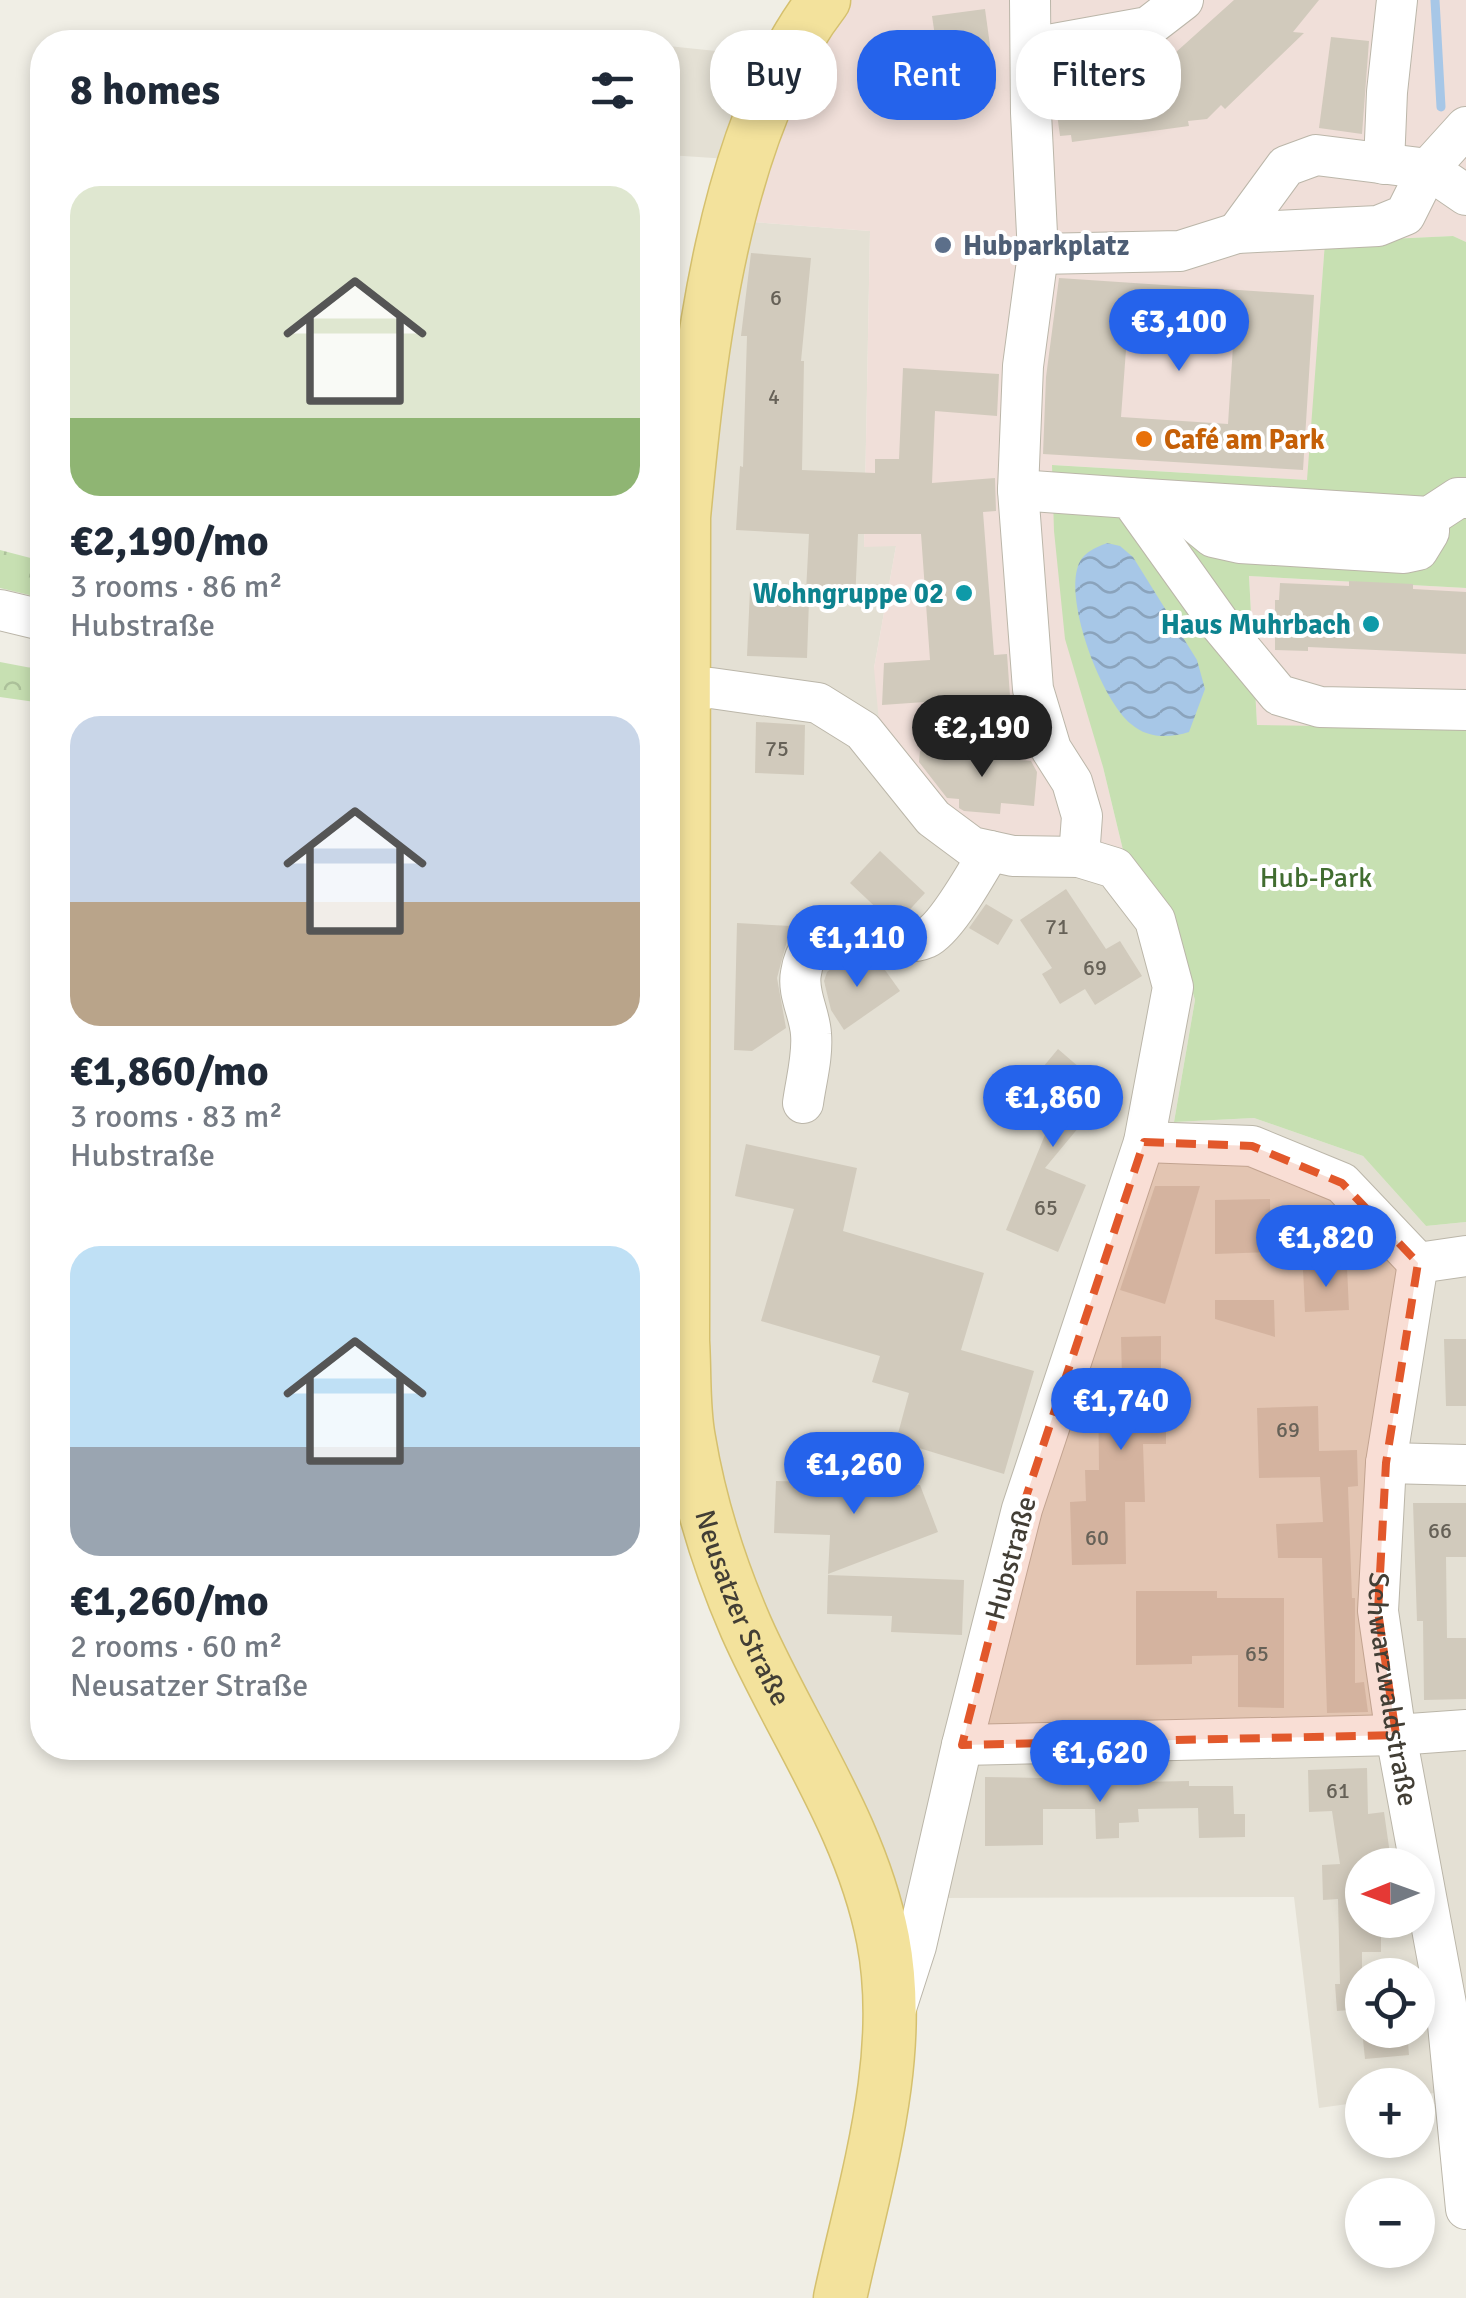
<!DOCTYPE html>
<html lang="en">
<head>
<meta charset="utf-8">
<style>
  body { margin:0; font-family:Signika,sans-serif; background:#f6f6f7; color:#1f2937; height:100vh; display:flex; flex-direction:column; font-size:38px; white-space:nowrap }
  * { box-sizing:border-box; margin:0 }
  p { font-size:32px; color:#747a83 }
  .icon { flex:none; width:55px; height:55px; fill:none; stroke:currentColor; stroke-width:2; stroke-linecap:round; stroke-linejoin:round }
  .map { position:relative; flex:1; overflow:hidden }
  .panel { position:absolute; left:30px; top:30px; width:650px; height:1730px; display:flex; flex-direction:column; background:#fff; border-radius:40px; box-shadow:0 5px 15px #0003 }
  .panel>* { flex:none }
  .hud { position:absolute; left:710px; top:30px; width:605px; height:90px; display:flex; gap:20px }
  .needle { width:65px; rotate:269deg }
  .buttons { position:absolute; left:1345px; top:1848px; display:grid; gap:20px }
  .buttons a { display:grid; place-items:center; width:90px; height:90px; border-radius:50%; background:#fff; box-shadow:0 5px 15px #0003; font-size:50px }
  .price { position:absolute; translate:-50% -85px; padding:0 22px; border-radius:35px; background:#2563eb; color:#fff; font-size:32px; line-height:65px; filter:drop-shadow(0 2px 5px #0008) }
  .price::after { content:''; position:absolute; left:50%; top:60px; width:30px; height:22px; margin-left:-15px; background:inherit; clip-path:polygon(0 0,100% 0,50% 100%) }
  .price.selected { background:#222; color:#fff }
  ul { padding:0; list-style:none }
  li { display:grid; align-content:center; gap:20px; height:530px; padding:0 40px }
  li span { display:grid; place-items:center; height:310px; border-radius:30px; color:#555 }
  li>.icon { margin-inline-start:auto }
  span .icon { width:180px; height:180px; fill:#fffc; stroke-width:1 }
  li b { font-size:42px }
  h2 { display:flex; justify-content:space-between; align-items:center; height:120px; padding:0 40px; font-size:42px }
  .pill { padding:0 35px; border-radius:40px; background:#fff; box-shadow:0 5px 15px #0003; font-size:35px; line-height:90px }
  .pill.selected { background:#2563eb; color:#fff }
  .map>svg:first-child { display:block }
  .residential { fill:#e4e0d4; fill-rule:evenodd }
  .medical { fill:#f0dfd9 }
  .forest { fill:url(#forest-crowns) }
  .park { fill:#c7e0b2 }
  .water { fill:url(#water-waves) }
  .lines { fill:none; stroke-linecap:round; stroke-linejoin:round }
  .stream { stroke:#a7c7e7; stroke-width:9 }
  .building { fill:#d1cabc; fill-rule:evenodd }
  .minor-casing { stroke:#bbb6a9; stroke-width:42 }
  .major-casing { stroke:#d5c06e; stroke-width:55 }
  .minor { stroke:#fff; stroke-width:40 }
  .major { stroke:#f3e29c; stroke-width:52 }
  .marked { fill:#e2582b; fill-opacity:0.2; stroke:#e2582b; stroke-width:8; stroke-dasharray:20 12; stroke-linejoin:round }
  .service-dot { fill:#5c6f8a; stroke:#fff; stroke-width:4 }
  .food-dot { fill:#e8710a; stroke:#fff; stroke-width:4 }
  .culture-dot { fill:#0f9aa8; stroke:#fff; stroke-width:4 }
  .labels { text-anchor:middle; stroke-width:8; stroke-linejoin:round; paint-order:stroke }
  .number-label { font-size:22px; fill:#666157 }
  .service-label { font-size:28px; font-weight:bold; fill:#4e5e75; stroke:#fff; text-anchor:start }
  .food-label { font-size:28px; font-weight:bold; fill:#c56008; stroke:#fff; text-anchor:start }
  .culture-label { font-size:28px; font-weight:bold; fill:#0d838f; stroke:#fff; text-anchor:end }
  .park-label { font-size:28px; fill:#416d30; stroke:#fff }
  .street-label { font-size:28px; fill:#423e35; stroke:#fff }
</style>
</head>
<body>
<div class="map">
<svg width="1466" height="2298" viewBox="0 0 1466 2298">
  <defs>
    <pattern id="forest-crowns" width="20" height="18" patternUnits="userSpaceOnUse" patternTransform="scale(2.5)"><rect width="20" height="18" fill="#c7e0b2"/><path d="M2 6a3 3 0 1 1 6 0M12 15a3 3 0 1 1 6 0" fill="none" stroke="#acc19a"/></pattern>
    <pattern id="water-waves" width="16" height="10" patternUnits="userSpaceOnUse" patternTransform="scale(2.5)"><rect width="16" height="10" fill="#a7c7e7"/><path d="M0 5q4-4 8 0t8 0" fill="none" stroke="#8aa3bc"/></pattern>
  </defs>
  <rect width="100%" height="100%" fill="#f0eee5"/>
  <g class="residential">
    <polygon points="668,46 803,60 759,161 668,155"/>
    <path d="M740 221 870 231 864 546H896L874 668 994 844 1123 850 1170 915 1195 1000 1174 1122 1254 1118 1363 1156 1426 1226 1466 1222V2074L1435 2093 1418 2095V2085H1362V2102L1319 2108 1294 1897 941 1898 898 1935 708 1466 701 441ZM1362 1865H1418V1920H1362ZM1362 1975H1418V2030H1362Z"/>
  </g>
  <g class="medical">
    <polygon points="844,0 1466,0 1466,242 1453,236 1325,242 1308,480 1053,465 1103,767 1123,850 994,844 947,827 880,733 874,668 896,546 864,547 870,231 740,221 759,161"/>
    <polygon points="1249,576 1466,588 1466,728 1257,726"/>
  </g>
  <g class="forest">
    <polygon points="0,550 42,561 42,598 0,588"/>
    <polygon points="0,662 42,670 42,703 0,697"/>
  </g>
  <polygon class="park" points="1453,236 1466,242 1466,588 1249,576 1257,725 1466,728 1466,1222 1426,1226 1363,1156 1254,1118 1174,1122 1195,1000 1170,915 1123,850 1103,767 1065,639 1054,531 1052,465 1307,480 1325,242"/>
  <path class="water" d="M1107 543 1120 546 1133 557 1197 660 1205 689 1189 732C1170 738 1148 739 1131 724 1101 699 1065 603 1078 566 1083 552 1095 548 1107 543Z"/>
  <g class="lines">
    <polyline class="stream" points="1435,0 1441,107"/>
  </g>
  <g class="building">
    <polygon points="1234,0 1319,0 1293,32 1304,33 1225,109 1221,105 1207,119 1188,121 1189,126 1072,142 1071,135 1060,136 1055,99 1066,97 1062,70 1175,53"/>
    <polygon points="985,9 996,89 944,97 932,16"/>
    <polygon points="1331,37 1369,41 1362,134 1319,128"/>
    <polygon points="751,253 811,258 801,361 804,361 802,470 875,473 875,459 899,459 903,368 999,374 997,416 935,411 932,483 995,478 996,511 983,512 994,655 1007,654 1010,696 882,705 884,663 930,660 921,534 858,534 855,602 809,600 807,658 747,656 750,590 806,592 809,534 736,530 740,466 743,467 747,336 741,336"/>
    <path d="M1059 278 1314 295 1303 470 1043 454 1046 377ZM1128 323 1234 330 1228 424 1121 417Z"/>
    <polygon points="1349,581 1413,584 1413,589 1466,592 1466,654 1308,647 1308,651 1275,650 1275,600 1279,600 1280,583 1349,586"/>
    <polygon points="756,722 805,725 804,775 755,773"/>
    <polygon points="920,751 1031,761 1037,772 1034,806 1001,803 1000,814 964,811 959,808 959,799 947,798 919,762"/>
    <polygon points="880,851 925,893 902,918 885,916 850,883"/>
    <polygon points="1066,889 1106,949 1120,941 1142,976 1095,1005 1085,989 1060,1004 1042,974 1052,968 1020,920"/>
    <polygon points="986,904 1013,920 998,945 969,928"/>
    <polygon points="737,923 791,926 777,978 786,1028 752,1051 734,1050"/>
    <polygon points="844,959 880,963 900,991 844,1030 831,1010 824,981 827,972"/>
    <polygon points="1058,1049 1108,1092 1045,1168 1086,1185 1058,1252 1006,1230 1047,1130 1014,1102"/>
    <polygon points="746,1144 857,1168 843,1231 984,1273 961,1350 1034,1371 1004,1474 896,1441 909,1393 872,1382 880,1356 761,1321 794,1209 735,1196"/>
    <polygon points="1155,1186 1200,1186 1165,1304 1120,1290"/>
    <polygon points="1270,1199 1271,1252 1215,1254 1215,1200"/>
    <polygon points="1347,1267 1349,1310 1305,1312 1303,1269"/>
    <polygon points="1215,1300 1274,1300 1275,1337 1215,1319"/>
    <polygon points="1161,1336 1161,1380 1166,1380 1166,1444 1143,1444 1145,1502 1125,1502 1126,1564 1072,1565 1070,1502 1086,1501 1085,1470 1099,1470 1098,1381 1122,1380 1121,1337"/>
    <polygon points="1444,1339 1466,1339 1466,1406 1446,1406"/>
    <polygon points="1318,1406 1319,1451 1357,1450 1358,1486 1348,1487 1352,1598 1355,1598 1355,1683 1364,1682 1368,1712 1327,1713 1322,1558 1278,1558 1276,1524 1323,1522 1320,1477 1259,1478 1257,1408"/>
    <polygon points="776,1481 920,1485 938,1532 828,1574 830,1535 774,1533"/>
    <polygon points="1413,1503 1466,1503 1466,1557 1446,1557 1447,1638 1466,1638 1466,1699 1424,1700 1423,1621 1417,1621"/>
    <polygon points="828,1575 964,1580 962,1635 891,1632 892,1616 827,1614"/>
    <polygon points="1136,1591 1217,1591 1217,1598 1284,1598 1284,1708 1238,1707 1238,1655 1192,1656 1192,1664 1136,1665"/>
    <polygon points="1367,1768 1368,1814 1384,1812 1390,1854 1362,1858 1362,1920 1381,1920 1381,1952 1362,1952 1362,2009 1337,2011 1335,1984 1340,1984 1338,1899 1323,1900 1322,1865 1340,1864 1332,1811 1309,1812 1308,1770"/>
    <polygon points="1138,1773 1138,1782 1189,1781 1189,1786 1233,1786 1234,1814 1245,1814 1245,1837 1199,1838 1198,1808 1138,1809 1139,1822 1119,1823 1119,1838 1096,1839 1095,1809 1043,1809 1043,1845 985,1846 985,1777 1095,1779 1095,1774"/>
    <polygon points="1362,2030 1407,2030 1409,2055 1365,2059"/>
  </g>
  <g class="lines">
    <g class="minor-casing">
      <g id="minor">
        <polyline points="1030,0 1031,113 1038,254 1023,366 1018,490 1033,689 1051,749 1072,782 1082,816 1079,857"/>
        <polyline points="1032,48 1148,27 1183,0"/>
        <polyline points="1384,164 1387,92 1397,0"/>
        <polyline points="1237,233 1286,166 1316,155 1428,169 1466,195"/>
        <polyline points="1038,254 1180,251 1237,233 1378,226 1405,215 1428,169 1466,127"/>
        <polyline points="1018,490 1130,498 1220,624 1279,695 1320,707 1466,710"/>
        <polyline points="1130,498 1429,517 1458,498 1466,498"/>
        <polyline points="1170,502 1213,537 1240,543 1404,553 1418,550 1429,532 1429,517"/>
        <polyline points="0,610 42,620"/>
        <polyline points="668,695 711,688 818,703 863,731 933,818 972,847 1013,856 1079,857 1115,868 1155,920 1173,987 1144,1142 1022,1509 962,1745 916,1946 896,2008"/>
        <path d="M803 1103C806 1081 813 1056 811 1034 810 1014 797 993 801 973 813 901 885 956 926 938 947 928 977 872 990 851"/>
        <polyline points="1144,1142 1252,1146 1342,1183 1418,1263"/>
        <path id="s1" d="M1418 1263 1386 1463 1378 1611 1396 1735 1446 2004 1466 2209"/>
        <polyline points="1418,1263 1466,1256"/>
        <polyline points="1386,1463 1466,1465"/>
        <polyline points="962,1745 1396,1735 1466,1730"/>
      </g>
    </g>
    <g class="major-casing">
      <g id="major">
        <path id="s2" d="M824 0C723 130 699 357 684 517L683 1341C685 1373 683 1408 689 1439 700 1505 720 1567 746 1627 792 1731 861 1826 883 1939 906 2058 865 2182 840 2298"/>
      </g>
    </g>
    <use href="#minor" class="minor"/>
    <use href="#major" class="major"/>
  </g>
  <path class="marked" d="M1144 1142 1252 1146 1342 1183 1418 1263 1386 1463 1378 1611 1396 1735 962 1745 1022 1509Z"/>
  <circle class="service-dot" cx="943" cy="245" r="10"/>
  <circle class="food-dot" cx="1144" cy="439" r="10"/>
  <g class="culture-dot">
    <circle cx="964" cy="593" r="10"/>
    <circle cx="1371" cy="624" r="10"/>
  </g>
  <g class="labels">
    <g class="number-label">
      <text x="776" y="305">6</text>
      <text x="774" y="404">4</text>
      <text x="777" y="756">75</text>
      <text x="1057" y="934">71</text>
      <text x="1095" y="975">69</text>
      <text x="1046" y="1215">65</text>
      <text x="1288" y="1437">69</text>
      <text x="1440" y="1538">66</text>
      <text x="1097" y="1545">60</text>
      <text x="1257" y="1661">65</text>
      <text x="1338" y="1798">61</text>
    </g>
    <g class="service-label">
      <text x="963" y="255">Hubparkplatz</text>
    </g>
    <g class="food-label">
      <text x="1164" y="449">Café am Park</text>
    </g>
    <g class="culture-label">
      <text x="944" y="603">Wohngruppe 02</text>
      <text x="1351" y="634">Haus Muhrbach</text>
    </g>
    <g class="park-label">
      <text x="1316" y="887">Hub-Park</text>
    </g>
    <g class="street-label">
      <text transform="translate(1010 1558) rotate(-75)" y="10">Hubstraße</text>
      <text dy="10" stroke="none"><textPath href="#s2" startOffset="1642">Neusatzer Straße</textPath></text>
      <text dy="10" stroke="none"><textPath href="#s1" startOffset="430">Schwarzwaldstraße</textPath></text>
    </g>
  </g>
</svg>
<div class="buttons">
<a><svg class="needle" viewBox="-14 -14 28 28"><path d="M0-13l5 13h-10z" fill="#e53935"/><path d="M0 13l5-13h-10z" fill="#747a83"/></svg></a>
<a><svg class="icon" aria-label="locate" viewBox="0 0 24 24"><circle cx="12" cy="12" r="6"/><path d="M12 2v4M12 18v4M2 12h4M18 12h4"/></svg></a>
<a>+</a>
<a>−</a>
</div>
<b class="price" style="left:1179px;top:374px">€3,100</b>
<b class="price selected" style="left:982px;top:780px">€2,190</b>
<b class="price" style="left:857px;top:990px">€1,110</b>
<b class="price" style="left:1053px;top:1150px">€1,860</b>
<b class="price" style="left:1326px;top:1290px">€1,820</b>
<b class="price" style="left:1121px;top:1453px">€1,740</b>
<b class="price" style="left:854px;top:1517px">€1,260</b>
<b class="price" style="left:1100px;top:1805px">€1,620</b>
<div class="hud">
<a class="pill">Buy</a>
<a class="pill selected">Rent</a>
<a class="pill">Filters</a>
</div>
<section class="panel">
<h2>8 homes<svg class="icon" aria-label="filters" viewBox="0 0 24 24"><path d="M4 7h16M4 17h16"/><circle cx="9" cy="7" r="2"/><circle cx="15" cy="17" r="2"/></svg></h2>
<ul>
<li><span style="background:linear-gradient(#dfe7d0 75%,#8fb573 0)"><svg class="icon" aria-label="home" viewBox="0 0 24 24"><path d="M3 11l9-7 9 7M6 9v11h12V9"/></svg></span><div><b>€2,190/mo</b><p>3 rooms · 86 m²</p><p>Hubstraße</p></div></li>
<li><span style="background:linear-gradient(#c9d6e8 60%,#b9a48a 0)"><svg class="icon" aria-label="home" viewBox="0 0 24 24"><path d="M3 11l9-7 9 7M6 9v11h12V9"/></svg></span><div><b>€1,860/mo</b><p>3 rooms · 83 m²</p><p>Hubstraße</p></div></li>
<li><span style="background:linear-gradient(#bfe0f5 65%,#9aa5b1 0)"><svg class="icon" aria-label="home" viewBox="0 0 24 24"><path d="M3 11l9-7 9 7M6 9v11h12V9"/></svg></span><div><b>€1,260/mo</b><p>2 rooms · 60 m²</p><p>Neusatzer Straße</p></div></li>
</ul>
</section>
</div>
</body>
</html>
